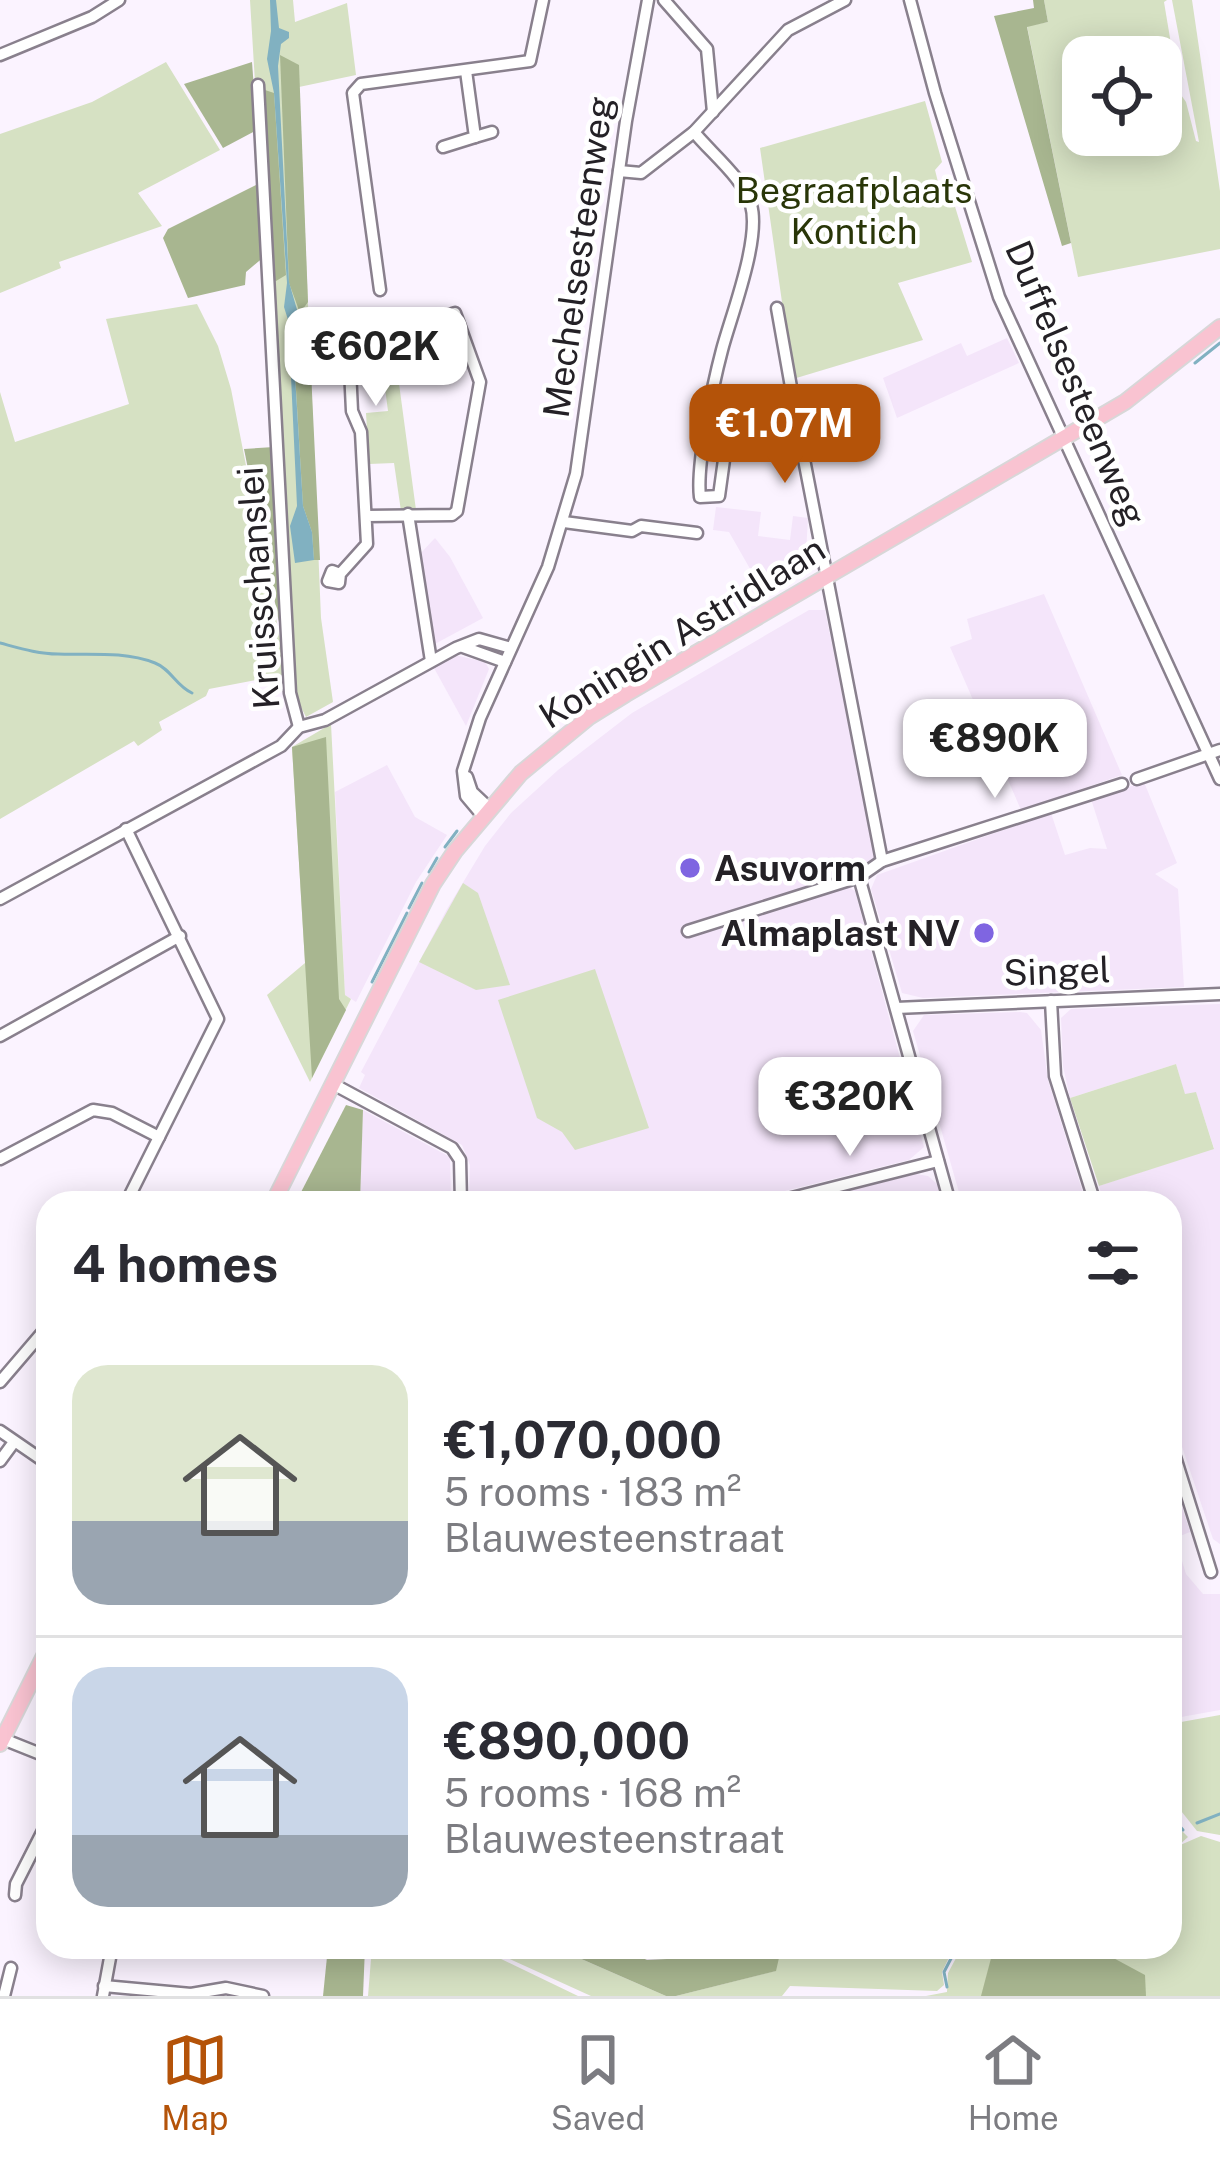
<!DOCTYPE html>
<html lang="en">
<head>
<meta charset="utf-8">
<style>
  body { margin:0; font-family:"Public Sans",sans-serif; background:#f7f7f7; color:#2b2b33; height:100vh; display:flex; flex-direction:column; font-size:45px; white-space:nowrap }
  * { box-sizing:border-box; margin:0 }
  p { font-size:39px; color:#7c7c81 }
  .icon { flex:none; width:66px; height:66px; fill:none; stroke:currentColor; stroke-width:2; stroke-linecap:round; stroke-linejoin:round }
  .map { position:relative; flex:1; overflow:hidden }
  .drawer { position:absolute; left:36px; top:1191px; width:1146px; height:768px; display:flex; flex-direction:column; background:#fff; border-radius:36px; box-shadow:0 6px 30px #0003 }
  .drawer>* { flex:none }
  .controls { position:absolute; left:1062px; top:36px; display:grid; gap:24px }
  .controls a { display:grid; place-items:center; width:120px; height:120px; border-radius:24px; background:#fff; box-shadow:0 6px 30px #0003; font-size:60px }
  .price { position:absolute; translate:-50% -102px; padding:0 27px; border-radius:24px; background:#fff; color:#222; font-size:39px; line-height:78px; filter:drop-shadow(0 3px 6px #0008) }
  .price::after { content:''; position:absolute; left:50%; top:72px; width:36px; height:27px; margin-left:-18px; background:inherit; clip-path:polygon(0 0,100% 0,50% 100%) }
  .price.on { background:#b45309; color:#fff }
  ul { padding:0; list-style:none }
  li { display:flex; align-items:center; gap:36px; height:300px; padding:0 36px }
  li+li { border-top:3px solid #e1e1e2 }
  li span { display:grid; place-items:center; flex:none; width:336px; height:240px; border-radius:36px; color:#555 }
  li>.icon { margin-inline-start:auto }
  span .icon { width:144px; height:144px; fill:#fffc; stroke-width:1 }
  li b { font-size:51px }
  h2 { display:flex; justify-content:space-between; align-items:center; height:144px; padding:0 36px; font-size:51px }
  .dock { display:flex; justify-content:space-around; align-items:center; height:168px; border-top:3px solid #e1e1e2; background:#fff; font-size:33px; color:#7c7c81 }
  .dock a { display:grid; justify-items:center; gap:6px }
  .dock .on { color:#b45309 }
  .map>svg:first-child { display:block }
  .built { fill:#f4e5fa }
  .green { fill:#d6e1c3; fill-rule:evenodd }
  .forest { fill:#a8b690 }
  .water { fill:#81b1c1 }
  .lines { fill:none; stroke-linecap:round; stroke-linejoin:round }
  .stream { stroke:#81b1c1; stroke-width:3 }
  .minor-casing { stroke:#89808d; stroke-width:15 }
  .major-casing { stroke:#d8d7d8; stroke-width:18 }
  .minor { stroke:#fff; stroke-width:10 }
  .major { stroke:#f9c3d1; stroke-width:14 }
  .poi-dot { fill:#7f65e1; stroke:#fff; stroke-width:4.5 }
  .labels { text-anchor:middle; stroke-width:9; stroke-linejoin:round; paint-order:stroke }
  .park-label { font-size:36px; fill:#293608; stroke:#fff }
  .street-label { font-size:36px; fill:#242126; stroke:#fff }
  .poi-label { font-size:36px; font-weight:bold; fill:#242126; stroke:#fff; text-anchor:start }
</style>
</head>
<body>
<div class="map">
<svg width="1220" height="1996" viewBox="0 0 1220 1996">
  <rect width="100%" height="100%" fill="#fbf3ff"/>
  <g class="built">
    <polygon points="1007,338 1019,363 897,418 883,378 961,343 967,356"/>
    <polygon points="716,507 761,512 758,536 790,540 793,516 808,518 805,570 765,595 729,532 713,530"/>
    <polygon points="435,538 450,557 483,618 433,645 420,554"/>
    <polygon points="1044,594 1122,775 1021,810 950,647 972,639 967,619"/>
    <polygon points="809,610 825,610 875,857 867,867 686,927 690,937 848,887 855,891 924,1147 909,1160 737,1203 469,1203 470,1165 462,1145 359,1088 365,1075 361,1072 447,909 485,846 511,813 558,770 632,713"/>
    <polygon points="455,655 485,662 489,669 466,726 434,668"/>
    <polygon points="387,765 415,817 447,835 416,882 356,1002 345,995 335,792"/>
    <polygon points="1144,782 1177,863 1155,874 1178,889 1184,987 923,998 902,993 871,889 877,875 1051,813 1065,855 1090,848 1107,849 1091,799"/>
    <polygon points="1220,1004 1220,1544 1213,1539 1170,1411 1170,1203 1104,1203 1099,1186 1214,1148 1196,1093 1185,1095 1176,1064 1070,1098 1063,1066 1061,1018 1071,1009"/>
    <polygon points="1020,1012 1027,1013 1041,1030 1048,1080 1086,1203 962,1203 913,1031 924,1015"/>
    <polygon points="363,1110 450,1157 451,1203 360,1203"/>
    <polygon points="916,1174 928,1176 938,1185 938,1203 801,1203"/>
    <polygon points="1170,1470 1190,1532 1175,1538 1186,1574 1203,1594 1220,1594 1220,1710 1170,1719"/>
  </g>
  <g class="green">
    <polygon points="250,0 293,0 295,22 347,3 356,75 299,87 321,618 333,702 306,717 301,707 293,710"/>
    <path d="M1044 0H1167L1164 2 1179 92 1186 102 1196 141 1199 142 1172 0H1192L1220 191V249L1078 277 1027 26 1048 22ZM1083 57H1161V135H1083Z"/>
    <polygon points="166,62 220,150 138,193 162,226 59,262 61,268 0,293 0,134 92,102"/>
    <polygon points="925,101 942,162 935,170 941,194 953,200 972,262 898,283 923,340 793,379 760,148"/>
    <polygon points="197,304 218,346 231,389 287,674 209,689 206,696 159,722 162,730 138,746 134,741 0,819 0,392 15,442 129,404 106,319"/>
    <polygon points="393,339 416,510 401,511 394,463 369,464 366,413 388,411 379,343"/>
    <polygon points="331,724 345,995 351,999 310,1082 267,995 305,963 292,747"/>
    <polygon points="463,883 478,893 510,985 476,990 419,962"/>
    <polygon points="595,969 649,1128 575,1150 562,1132 537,1118 498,1000"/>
    <polygon points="1176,1064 1185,1094 1196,1092 1214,1149 1099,1186 1070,1098"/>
    <polygon points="1220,1715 1220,1835 1197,1831 1170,1797 1170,1724"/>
    <polygon points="1170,1819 1188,1837 1178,1846 1201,1836 1220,1842 1220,1996 926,1996 947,1992 948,1973 962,1947 1170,1947"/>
    <polygon points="372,1947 476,1947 578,1996 368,1996"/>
    <polygon points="483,1947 554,1947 666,1996 591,1996"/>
    <polygon points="785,1947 954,1947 942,1972 944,1985 937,1991 790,1986 782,1996 676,1996 775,1971 781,1948"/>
  </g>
  <g class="forest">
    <polygon points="1033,0 1044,0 1048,22 1027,27 1071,243 1062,246 994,16 1034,8"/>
    <polygon points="280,55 299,65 308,302 300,313 289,283"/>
    <polygon points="252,62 257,130 223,148 184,84"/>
    <polygon points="265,90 274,93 286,275 276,281 271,278"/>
    <polygon points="260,183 265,256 246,272 245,285 188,298 163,238 168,229"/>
    <polygon points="310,351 320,560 314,560 312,532 303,506 294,356"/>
    <polygon points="274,447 286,657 244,449"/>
    <polygon points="326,737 339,999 346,1010 312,1078 292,747"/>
    <polygon points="346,1105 363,1110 360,1203 309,1203 298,1198"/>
    <polygon points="328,1947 365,1947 363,1996 323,1996"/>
    <polygon points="554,1947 618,1947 647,1960 667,1959 711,1947 785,1947 781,1949 776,1971 676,1996 666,1996"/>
    <polygon points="994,1947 1093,1947 1145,1975 1146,1996 981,1996"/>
  </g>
  <g class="water">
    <polygon points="270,0 276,0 279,28 289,32 289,38 281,44 278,66 289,282 300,320 289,323 284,307 287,283 274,93 267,59 271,31"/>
    <polygon points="300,332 293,343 303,506 312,532 314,560 295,563 290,526 297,506 289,334"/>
  </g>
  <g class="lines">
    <g class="stream">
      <polyline points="1195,363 1220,343"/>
      <path d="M0 643C19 648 38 654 58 654 89 655 124 651 155 663 171 669 176 686 192 693"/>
      <polyline points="445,847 457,831"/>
      <polyline points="429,872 437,858"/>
      <polyline points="409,908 422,883"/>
      <polyline points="372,982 407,913"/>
      <polyline points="1170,1815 1183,1830"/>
      <polyline points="1197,1823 1220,1814"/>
      <polyline points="947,1987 944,1972 957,1947"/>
    </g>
    <g class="minor-casing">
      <g id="minor">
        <polyline points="664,0 707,49 713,112"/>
        <polyline points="910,0 935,93 999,297 1220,779"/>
        <polyline points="0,55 92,17 119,0"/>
        <polyline points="258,85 290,693 299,727"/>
        <path d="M694 132C711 153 744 179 751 205 761 239 731 316 722 350 713 384 696 465 700 497L719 496 727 438"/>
        <polyline points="475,137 492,132"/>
        <polyline points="443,147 475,137 466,71"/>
        <polyline points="619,171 641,173 694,132 788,30 845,0"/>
        <polyline points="380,290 353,93 361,84 530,61 543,0"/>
        <polyline points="777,308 802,449"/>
        <polyline points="707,435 802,449 882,861"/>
        <polyline points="408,514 431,661"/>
        <polyline points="564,522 632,531 641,526 697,533"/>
        <polyline points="340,574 332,571 328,581 339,583 340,574 367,544 361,432 352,411 349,348 455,313 480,382 457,511 452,515 366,516"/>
        <polyline points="463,647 505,662"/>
        <polyline points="467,777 472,792 489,808"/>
        <polyline points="1137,779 1220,750"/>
        <polyline points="482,815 466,796 463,771 480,718 548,567 576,474 626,121 648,0"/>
        <polyline points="126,829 218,1019 126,1203"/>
        <polyline points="859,877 950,1203"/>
        <polyline points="0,899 281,746 299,727 325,720 456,648 479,639 511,648"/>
        <polyline points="688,931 859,877 882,861 1122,784"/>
        <polyline points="1051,1001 1055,1076 1095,1203"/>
        <polyline points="896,1008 1220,994"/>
        <polyline points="0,1036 180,936"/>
        <polyline points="333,1084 452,1148 460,1160 461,1203"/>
        <polyline points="0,1159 93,1110 112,1113 159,1137"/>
        <polyline points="772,1203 938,1161"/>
        <polyline points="0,1382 48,1326"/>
        <polyline points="0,1431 48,1464"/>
        <polyline points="1170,1441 1211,1572"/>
        <polyline points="0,1461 14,1442"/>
        <polyline points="3,1739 48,1757"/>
        <polyline points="15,1895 16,1884 48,1821"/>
        <polyline points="104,1986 191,1994 226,1988 263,1996"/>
        <polyline points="4,1996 11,1968"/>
        <polyline points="103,1996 112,1947"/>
      </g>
    </g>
    <g class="major-casing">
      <g id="major">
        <polyline points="273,1203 433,884 455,851 521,773 589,717 626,694 1125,402 1220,327"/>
        <polyline points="0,1744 48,1648"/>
      </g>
    </g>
    <use href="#minor" class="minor"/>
    <use href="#major" class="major"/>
  </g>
  <g class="poi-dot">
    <circle cx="690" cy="868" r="12"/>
    <circle cx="984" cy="933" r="12"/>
  </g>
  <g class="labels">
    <g class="park-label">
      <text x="854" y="203">Begraafplaats<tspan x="854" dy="41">Kontich</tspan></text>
    </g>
    <g class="street-label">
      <text transform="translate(578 257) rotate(-82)" y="13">Mechelsesteenweg</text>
      <text transform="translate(1076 383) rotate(67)" y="13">Duffelsesteenweg</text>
      <text transform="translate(258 588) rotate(-94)" y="13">Kruisschanslei</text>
      <text transform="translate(682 632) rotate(-32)" y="13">Koningin Astridlaan</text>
      <text transform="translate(1057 971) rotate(-2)" y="13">Singel</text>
    </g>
    <g class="poi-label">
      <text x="714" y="881">Asuvorm</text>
      <text x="960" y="946" text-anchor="end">Almaplast NV</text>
    </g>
  </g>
</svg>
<div class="controls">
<a><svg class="icon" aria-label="locate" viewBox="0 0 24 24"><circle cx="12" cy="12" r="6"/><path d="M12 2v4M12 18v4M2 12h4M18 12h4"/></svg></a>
</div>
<b class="price" style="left:376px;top:409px">€602K</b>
<b class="price on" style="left:785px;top:486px">€1.07M</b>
<b class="price" style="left:995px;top:801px">€890K</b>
<b class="price" style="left:850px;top:1159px">€320K</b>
<section class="drawer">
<h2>4 homes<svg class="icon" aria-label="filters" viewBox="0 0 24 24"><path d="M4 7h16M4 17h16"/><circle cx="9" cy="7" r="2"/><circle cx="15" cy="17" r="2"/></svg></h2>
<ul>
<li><span style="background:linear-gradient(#dfe7d0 65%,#9aa5b1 0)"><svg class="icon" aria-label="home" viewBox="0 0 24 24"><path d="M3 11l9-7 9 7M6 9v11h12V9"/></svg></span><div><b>€1,070,000</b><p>5 rooms · 183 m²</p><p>Blauwesteenstraat</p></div></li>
<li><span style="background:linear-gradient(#c9d6e8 70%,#9aa5b1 0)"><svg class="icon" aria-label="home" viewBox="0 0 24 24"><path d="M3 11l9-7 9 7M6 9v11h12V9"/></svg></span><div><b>€890,000</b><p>5 rooms · 168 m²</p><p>Blauwesteenstraat</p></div></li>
</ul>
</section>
</div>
<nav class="dock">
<a class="on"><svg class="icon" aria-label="map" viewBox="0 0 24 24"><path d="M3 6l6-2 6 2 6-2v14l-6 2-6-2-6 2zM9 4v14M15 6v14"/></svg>Map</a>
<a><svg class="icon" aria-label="saved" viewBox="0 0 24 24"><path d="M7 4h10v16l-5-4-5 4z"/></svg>Saved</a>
<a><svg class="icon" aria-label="home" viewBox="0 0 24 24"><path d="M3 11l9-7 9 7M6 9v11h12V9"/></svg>Home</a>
</nav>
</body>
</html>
